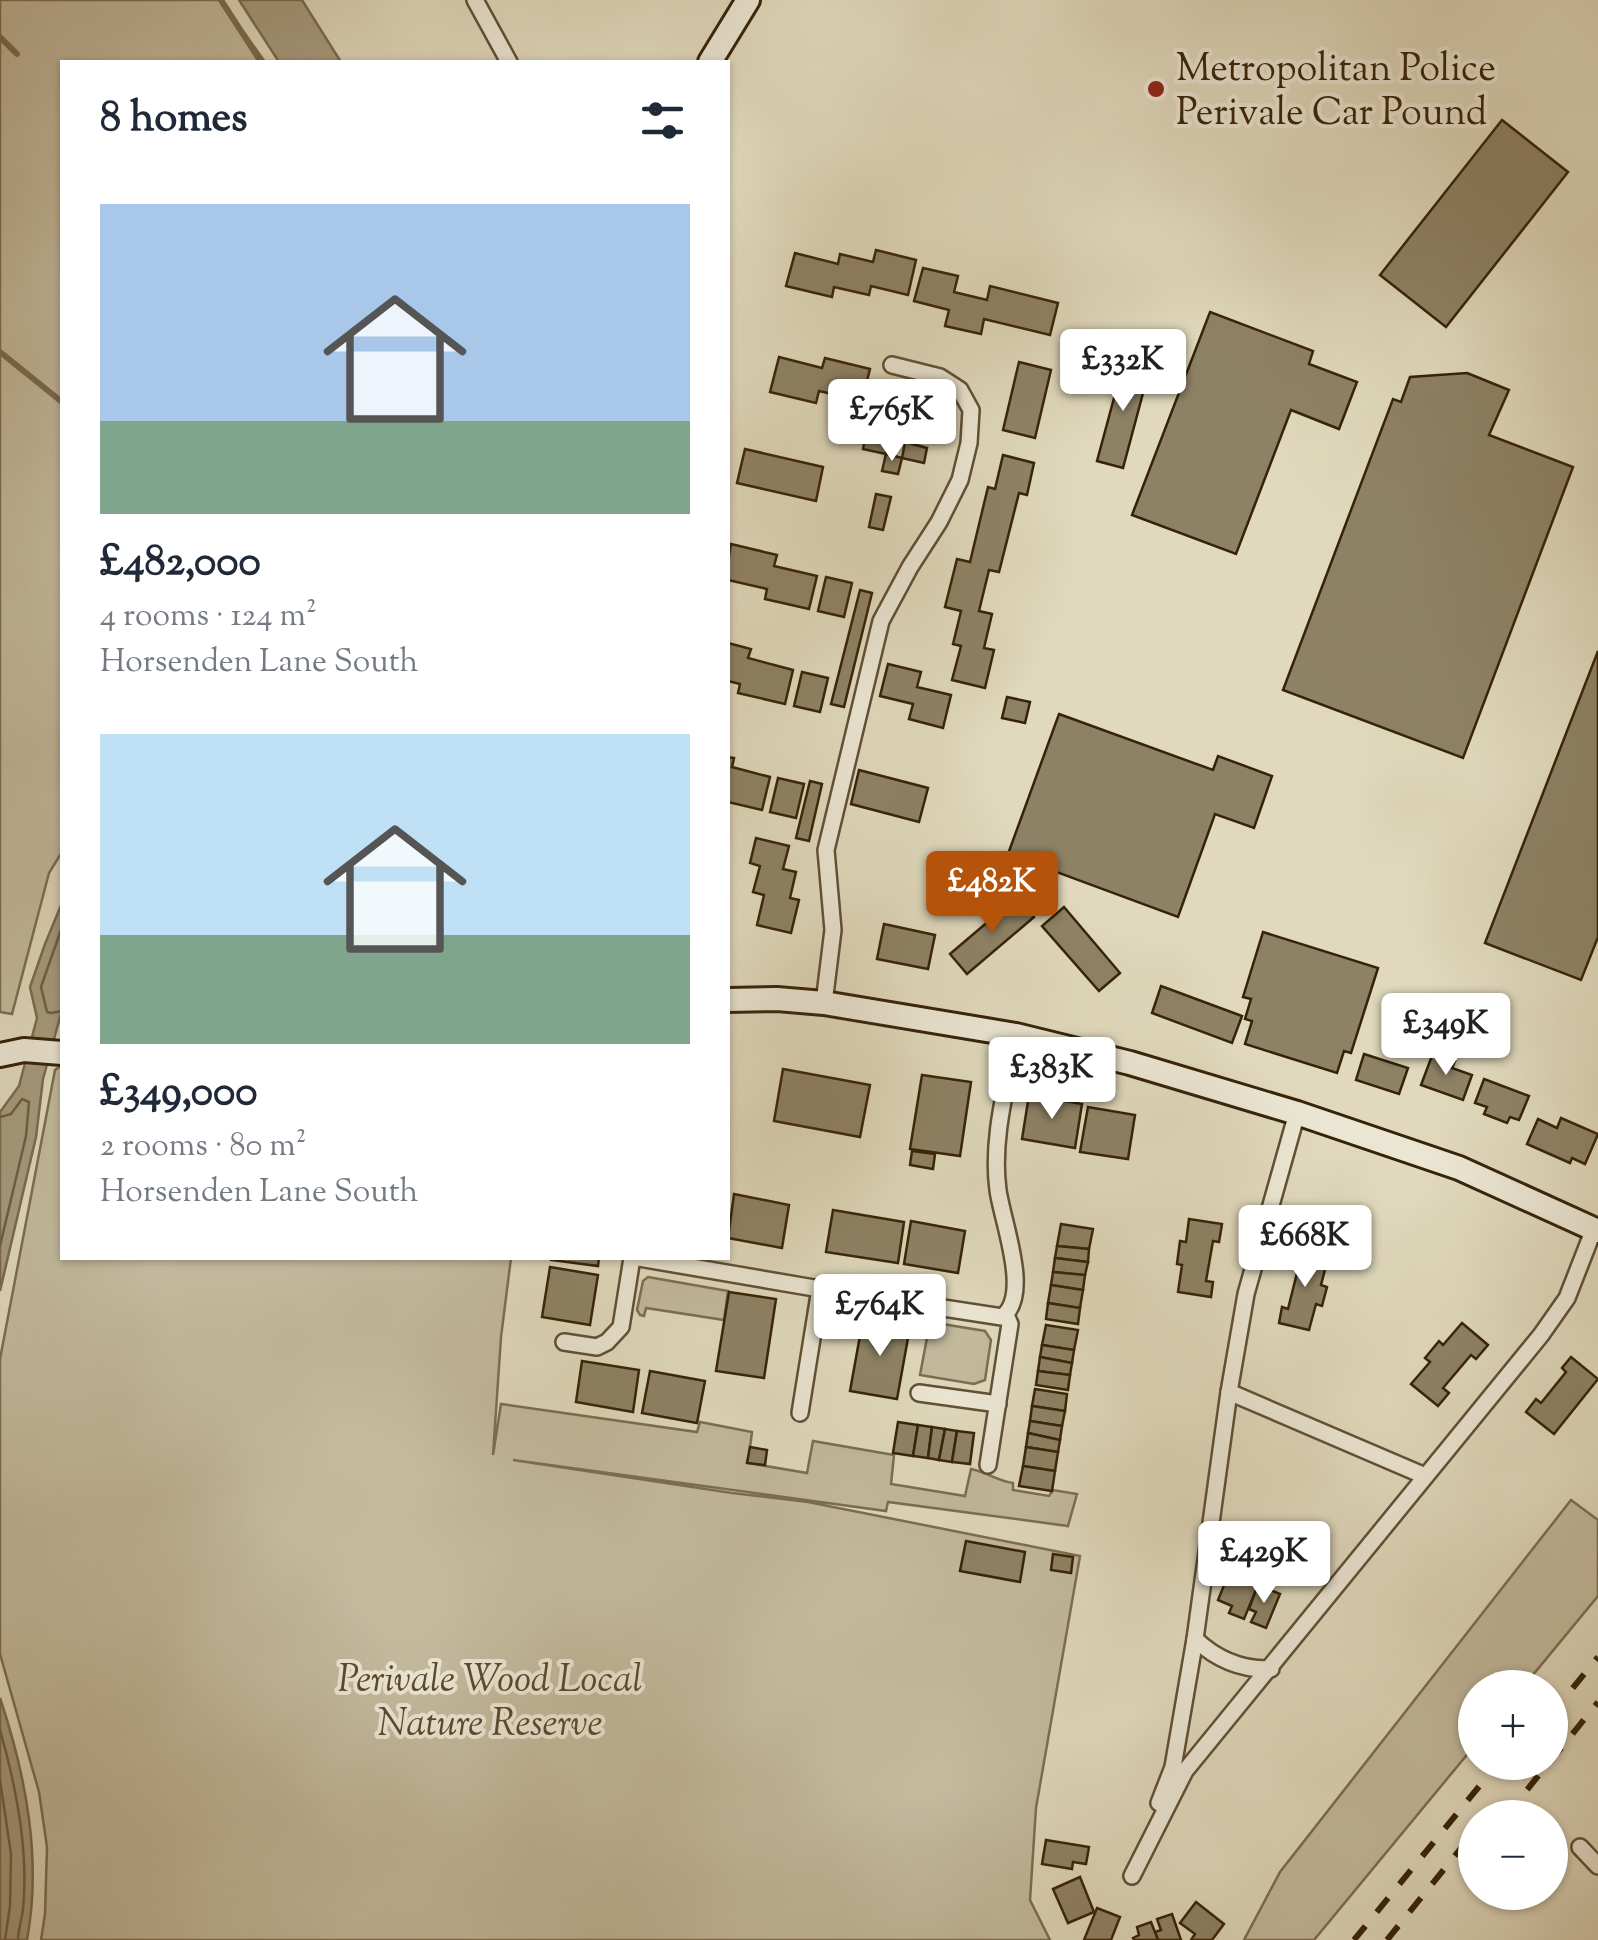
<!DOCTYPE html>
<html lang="en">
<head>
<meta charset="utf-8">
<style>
  body { margin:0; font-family:"Sorts Mill Goudy",serif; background:#f6f6f7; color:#1f2937; height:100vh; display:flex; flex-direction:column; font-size:38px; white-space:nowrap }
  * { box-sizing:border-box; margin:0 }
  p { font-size:32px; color:#747a83 }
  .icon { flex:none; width:55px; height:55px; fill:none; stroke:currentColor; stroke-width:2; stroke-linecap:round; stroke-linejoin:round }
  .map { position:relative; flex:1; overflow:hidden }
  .drawer { position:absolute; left:60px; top:60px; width:670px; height:1200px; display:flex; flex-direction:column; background:#fff; border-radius:0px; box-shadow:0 2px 8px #0004 }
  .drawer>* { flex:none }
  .controls { position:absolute; left:1458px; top:1670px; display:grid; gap:20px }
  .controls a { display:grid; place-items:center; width:110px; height:110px; border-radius:50%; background:#fff; box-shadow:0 2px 8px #0004; font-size:50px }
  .price { position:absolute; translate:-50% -85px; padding:0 22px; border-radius:10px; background:#fff; color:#222; font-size:32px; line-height:65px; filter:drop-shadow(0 2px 5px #0008) }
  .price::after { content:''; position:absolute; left:50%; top:60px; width:30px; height:22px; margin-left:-15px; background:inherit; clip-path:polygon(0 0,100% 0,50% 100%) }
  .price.current { background:#b45309; color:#fff }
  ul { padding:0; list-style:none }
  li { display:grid; align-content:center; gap:20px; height:530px; padding:0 40px }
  li span { display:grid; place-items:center; height:310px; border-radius:0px; color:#555 }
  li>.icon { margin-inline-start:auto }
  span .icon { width:180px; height:180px; fill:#fffc; stroke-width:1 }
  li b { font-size:42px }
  h2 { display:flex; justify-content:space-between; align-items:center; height:120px; padding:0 40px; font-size:42px }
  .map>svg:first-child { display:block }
  .green { fill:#c3ba9e; stroke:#7c6e52; stroke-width:2.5 }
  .water { fill:#a69b7f; stroke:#796b4f; stroke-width:2.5 }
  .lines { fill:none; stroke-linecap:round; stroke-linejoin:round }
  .shore { stroke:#6e5f43; stroke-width:2.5 }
  .stream { stroke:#796b4f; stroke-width:6 }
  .building { fill:#8e8266; stroke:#362307; stroke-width:2.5 }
  .street-casing { stroke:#605034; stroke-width:20 }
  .secondary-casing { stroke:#362307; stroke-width:28 }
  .street { stroke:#ebe6d4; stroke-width:15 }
  .secondary { stroke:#ebe6d4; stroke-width:22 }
  .rail { stroke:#362307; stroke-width:6; stroke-dasharray:18 18; stroke-linecap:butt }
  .poi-dot { fill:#8f2418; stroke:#ebe6d4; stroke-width:4 }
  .labels { text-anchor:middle; stroke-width:8; stroke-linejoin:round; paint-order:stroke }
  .poi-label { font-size:38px; fill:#362307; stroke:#ebe6d4; text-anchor:start }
  .park-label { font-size:38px; font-style:italic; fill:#59492d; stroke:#ebe6d4 }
</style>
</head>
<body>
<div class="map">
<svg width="1598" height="1940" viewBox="0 0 1598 1940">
  <rect width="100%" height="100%" fill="#e0d9bd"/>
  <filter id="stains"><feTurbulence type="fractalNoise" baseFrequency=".002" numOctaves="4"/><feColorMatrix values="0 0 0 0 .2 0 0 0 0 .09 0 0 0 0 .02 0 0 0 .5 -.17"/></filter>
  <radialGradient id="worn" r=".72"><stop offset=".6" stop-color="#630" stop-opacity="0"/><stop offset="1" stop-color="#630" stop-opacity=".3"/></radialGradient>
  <g class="green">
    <polygon points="0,0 221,0 265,62 62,62 62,852 49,873 12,1014 0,1012"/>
    <path d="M62 1065V1258H511L501 1337 493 1455 501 1404 697 1432 700 1422 752 1432 748 1463 807 1473 813 1441 894 1455 891 1484 965 1496 971 1469C987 1472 997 1481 1013 1483V1490L1049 1496 1053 1490 1077 1494 1068 1526 888 1502 886 1511 513 1460 732 1493 808 1502 1080 1556 1036 1808 1030 1900 1050 1940H41L45 1914 47 1847 39 1792 0 1654V1359L55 1070Z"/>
    <polygon points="648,1277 728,1291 724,1320 646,1308 644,1316 640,1315 637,1310 643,1281"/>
    <polygon points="930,1322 985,1331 991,1340 985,1380 974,1384 920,1375"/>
    <polygon points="1571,1500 1598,1520 1598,1596 1523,1687 1475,1688 1475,1745 1314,1940 1244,1940 1280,1872"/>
  </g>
  <g class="water">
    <polygon points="239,0 302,0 341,62 279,62"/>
    <polygon points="62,903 62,1010 43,1079 36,1137 0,1291 0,1112 19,1086 37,1018 30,987 45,944"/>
    <path d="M0 1698C26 1776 42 1859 27 1940H0Z"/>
  </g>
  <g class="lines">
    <g class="shore">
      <polyline points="62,927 41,987 47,1012 51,1013 62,1011"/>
      <polyline points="0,1117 11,1114 22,1099 29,1102 26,1136 0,1246"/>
      <path d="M0 1730C16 1786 29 1850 23 1909 22 1919 18 1930 18 1940"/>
      <polyline points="0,1780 11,1854 10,1906 5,1940"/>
    </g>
    <g class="stream">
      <polyline points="221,0 261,62"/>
      <polyline points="0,37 17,54"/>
      <polyline points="0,352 62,402"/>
    </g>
  </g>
  <g class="building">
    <polygon points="1502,120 1568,172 1446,327 1380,275"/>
    <polygon points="876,250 916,260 908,295 871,286 869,295 834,287 832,297 786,286 795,253 838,264 840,254 873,262"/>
    <polygon points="923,268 958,276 954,292 987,300 990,286 1058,303 1050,335 984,319 981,334 945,326 949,310 914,301"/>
    <polygon points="1210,312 1313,351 1309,364 1357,382 1339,429 1291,410 1236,554 1132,515"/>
    <polygon points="779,357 822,368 825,358 870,369 862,401 819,391 816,403 770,392"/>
    <polygon points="1124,361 1150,367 1123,468 1097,461"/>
    <polygon points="1019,362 1051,370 1035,438 1003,430"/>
    <polygon points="1467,373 1509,390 1489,435 1573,467 1463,758 1283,690 1393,399 1401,402 1410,377"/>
    <polygon points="917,402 940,407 936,424 913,419"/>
    <polygon points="866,434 889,438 886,454 863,449"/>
    <polygon points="905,442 927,448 924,463 902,458"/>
    <polygon points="745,449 823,467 816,501 737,483"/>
    <polygon points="886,454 902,458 898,474 882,471"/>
    <polygon points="1003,455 1034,463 1027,495 1019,493 999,572 989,570 979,611 992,614 984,648 994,650 985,688 952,680 961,646 953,644 961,611 945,607 957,559 970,562 988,487 995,489"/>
    <polygon points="876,494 891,497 883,530 869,527"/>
    <polygon points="731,544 777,555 774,566 817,576 809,609 765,599 767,589 728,580 728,561"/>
    <polygon points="826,577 852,583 844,617 818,611"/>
    <polygon points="860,590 872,593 844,707 831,704"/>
    <polygon points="728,643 751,649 748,658 793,670 785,704 738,693 740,684 728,681"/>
    <polygon points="1598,651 1598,937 1581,980 1485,943"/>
    <polygon points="888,664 921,672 917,687 951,695 943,728 909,719 913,704 880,696"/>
    <polygon points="802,672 828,678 820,712 794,706"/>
    <polygon points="1007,697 1030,702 1025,723 1002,718"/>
    <polygon points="1059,714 1213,770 1218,756 1272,776 1254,828 1215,814 1178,917 1008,854"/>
    <polygon points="728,757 734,758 732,767 770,777 762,810 728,802"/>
    <polygon points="859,770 928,788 919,822 851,804"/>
    <polygon points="778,778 804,784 796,818 770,812"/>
    <polygon points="810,781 822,784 809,841 796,838"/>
    <polygon points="756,838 789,846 783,869 796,872 790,898 799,900 791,933 757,925 764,895 753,892 760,866 750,863"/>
    <polygon points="1017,897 1034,917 967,974 950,954"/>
    <polygon points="1064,907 1120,973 1099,991 1042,926"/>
    <polygon points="884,924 935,935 928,969 877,959"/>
    <polygon points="1263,932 1378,968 1351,1053 1344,1051 1337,1073 1245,1044 1252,1021 1245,1019 1251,999 1243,997"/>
    <polygon points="1161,986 1242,1016 1232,1043 1152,1013"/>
    <polygon points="1433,1053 1455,1061 1452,1068 1472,1075 1463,1100 1421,1085"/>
    <polygon points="1364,1054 1408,1068 1399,1094 1356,1080"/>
    <polygon points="783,1069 870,1085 860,1137 774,1121"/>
    <polygon points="922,1075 971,1082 960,1156 910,1149"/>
    <polygon points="1484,1079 1529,1096 1519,1120 1510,1117 1507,1123 1484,1114 1487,1107 1475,1103"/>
    <polygon points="1029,1095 1082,1104 1075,1148 1022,1139"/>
    <polygon points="1088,1107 1135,1115 1128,1159 1080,1152"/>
    <polygon points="1561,1118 1598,1134 1585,1164 1572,1158 1570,1163 1527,1144 1538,1119 1557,1128"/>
    <polygon points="912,1151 935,1154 933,1169 910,1165"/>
    <polygon points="734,1194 789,1205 782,1248 728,1238"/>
    <polygon points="833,1210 904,1222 898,1263 826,1252"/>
    <polygon points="1189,1219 1222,1224 1219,1242 1213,1241 1206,1281 1213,1282 1211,1297 1178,1292 1182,1265 1177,1264 1180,1241 1186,1242"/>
    <polygon points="911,1221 965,1231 958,1273 904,1264"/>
    <polygon points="1061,1224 1093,1229 1089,1249 1057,1246"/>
    <polygon points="1057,1246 1089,1249 1088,1262 1055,1258"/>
    <polygon points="1296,1250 1328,1258 1321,1285 1327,1287 1322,1306 1316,1304 1309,1330 1279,1323 1282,1307 1288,1309 1298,1269 1292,1267"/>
    <polygon points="551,1258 599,1258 598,1266 551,1260"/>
    <polygon points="1055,1258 1088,1262 1085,1275 1053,1272"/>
    <polygon points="550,1267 598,1275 590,1325 542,1317"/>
    <polygon points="1053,1272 1085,1275 1083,1290 1051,1285"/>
    <polygon points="1051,1285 1083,1290 1080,1308 1048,1303"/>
    <polygon points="729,1292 776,1299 764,1378 716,1371"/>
    <polygon points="1048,1303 1080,1308 1078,1324 1046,1319"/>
    <polygon points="863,1319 910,1327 897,1399 850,1391"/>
    <polygon points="1462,1323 1488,1345 1476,1359 1471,1355 1443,1388 1449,1393 1438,1406 1411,1384 1430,1362 1425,1358 1439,1341 1443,1345"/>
    <polygon points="1046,1325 1078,1330 1074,1350 1042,1345"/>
    <polygon points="1042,1345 1074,1350 1072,1363 1040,1357"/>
    <polygon points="1040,1357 1072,1363 1070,1375 1038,1371"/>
    <polygon points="1571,1357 1598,1379 1554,1434 1526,1412 1536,1399 1541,1403 1566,1372 1562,1368"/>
    <polygon points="582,1361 639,1370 633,1412 576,1402"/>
    <polygon points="650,1371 705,1381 697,1423 642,1413"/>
    <polygon points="1038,1371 1070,1375 1068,1390 1036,1385"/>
    <polygon points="1035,1389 1067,1394 1065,1411 1032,1406"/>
    <polygon points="1032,1406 1065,1411 1062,1426 1030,1421"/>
    <polygon points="1030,1421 1062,1426 1060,1440 1028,1433"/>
    <polygon points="898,1422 918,1425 913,1456 893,1453"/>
    <polygon points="918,1425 932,1427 928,1458 913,1456"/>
    <polygon points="932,1427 945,1429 939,1460 928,1458"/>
    <polygon points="945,1429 957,1431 952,1462 939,1460"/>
    <polygon points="957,1431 974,1433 970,1464 952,1462"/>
    <polygon points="1028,1433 1060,1440 1058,1452 1026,1447"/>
    <polygon points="750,1447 767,1450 765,1465 747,1463"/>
    <polygon points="1026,1447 1058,1452 1055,1471 1023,1466"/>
    <polygon points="1023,1466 1055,1471 1052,1491 1019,1486"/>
    <polygon points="966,1541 1025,1552 1020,1582 960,1571"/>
    <polygon points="1053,1554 1073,1557 1071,1573 1051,1570"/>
    <polygon points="1229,1573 1258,1585 1244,1619 1229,1613 1232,1606 1218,1600"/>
    <polygon points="1258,1585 1280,1594 1266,1628 1251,1622 1256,1612 1249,1609"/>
    <polygon points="1046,1840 1089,1847 1086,1864 1073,1862 1072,1869 1042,1864"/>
    <polygon points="1080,1877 1094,1912 1068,1923 1053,1889"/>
    <polygon points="1196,1902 1224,1924 1212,1940 1191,1940 1195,1934 1180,1923"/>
    <polygon points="1097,1908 1120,1917 1111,1940 1084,1940"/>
    <polygon points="1172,1914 1181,1940 1158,1940 1155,1932 1161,1930 1157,1919"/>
    <polygon points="1151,1922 1158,1940 1134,1940 1133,1938 1139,1935 1137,1927"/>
  </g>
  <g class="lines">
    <g class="street-casing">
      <g id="street">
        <polyline points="475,0 509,62"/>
        <polyline points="824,1003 833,930 826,850 881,621 910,567 939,522 960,480 969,443 971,410 960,390 940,377 892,365"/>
        <path d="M639 1258 820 1289 1002 1317C1032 1296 1002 1221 998 1190 991 1139 1007 1085 1016 1035"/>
        <polyline points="564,1342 597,1347 607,1342 621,1327 632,1258"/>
        <polyline points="1229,1392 1425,1476"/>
        <polyline points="919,1393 998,1404"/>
        <polyline points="800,1413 820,1289"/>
        <polyline points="988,1465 1010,1324 1006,1315"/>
        <path d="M1195 1639C1216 1659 1241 1670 1271 1669"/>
        <polyline points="1159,1803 1173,1767 1195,1639 1229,1392 1246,1294 1297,1113"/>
        <polyline points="1580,1847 1598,1866"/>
        <polyline points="1132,1876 1185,1771 1541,1335 1567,1298 1594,1229"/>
      </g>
    </g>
    <g class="secondary-casing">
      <g id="secondary">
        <polyline points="710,62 748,0"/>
        <polyline points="728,1000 777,999 824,1003 1016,1035 1130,1063 1297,1113 1459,1168 1598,1231"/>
        <polyline points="0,1055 24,1050 62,1053"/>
      </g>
    </g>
    <use href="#street" class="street"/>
    <use href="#secondary" class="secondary"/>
    <g class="rail">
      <polyline points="1550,1716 1598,1657"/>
      <polyline points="1550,1762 1598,1702"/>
      <polyline points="1505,1818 1549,1762"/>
      <polyline points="1354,1940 1499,1762"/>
      <polyline points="1387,1940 1475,1831"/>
    </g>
  </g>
  <circle class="poi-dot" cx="1156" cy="89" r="10"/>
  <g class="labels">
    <g class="poi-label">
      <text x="1176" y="80">Metropolitan Police<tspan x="1176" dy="44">Perivale Car Pound</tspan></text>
    </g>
    <g class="park-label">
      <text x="490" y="1691">Perivale Wood Local<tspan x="490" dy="44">Nature Reserve</tspan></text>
    </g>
  </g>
  <rect width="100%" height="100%" filter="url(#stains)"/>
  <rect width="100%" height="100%" fill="url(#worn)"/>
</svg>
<div class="controls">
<a>+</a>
<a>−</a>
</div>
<b class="price" style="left:1123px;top:414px">£332K</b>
<b class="price" style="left:892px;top:464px">£765K</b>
<b class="price current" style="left:992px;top:936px">£482K</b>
<b class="price" style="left:1446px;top:1078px">£349K</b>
<b class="price" style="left:1052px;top:1122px">£383K</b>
<b class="price" style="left:1305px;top:1290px">£668K</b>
<b class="price" style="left:880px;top:1359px">£764K</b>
<b class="price" style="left:1264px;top:1606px">£429K</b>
<section class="drawer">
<h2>8 homes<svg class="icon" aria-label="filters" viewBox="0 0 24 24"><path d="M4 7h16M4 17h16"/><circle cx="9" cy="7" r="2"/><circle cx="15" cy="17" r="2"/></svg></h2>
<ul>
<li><span style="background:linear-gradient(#a9c7e8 70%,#7fa58c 0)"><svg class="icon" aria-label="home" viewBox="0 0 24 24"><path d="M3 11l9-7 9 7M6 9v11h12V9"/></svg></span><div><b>£482,000</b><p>4 rooms · 124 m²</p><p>Horsenden Lane South</p></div></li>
<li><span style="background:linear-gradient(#bfe0f5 65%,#7fa58c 0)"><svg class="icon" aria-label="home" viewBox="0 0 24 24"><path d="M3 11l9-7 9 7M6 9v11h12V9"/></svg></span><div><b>£349,000</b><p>2 rooms · 80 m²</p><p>Horsenden Lane South</p></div></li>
</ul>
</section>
</div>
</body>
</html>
